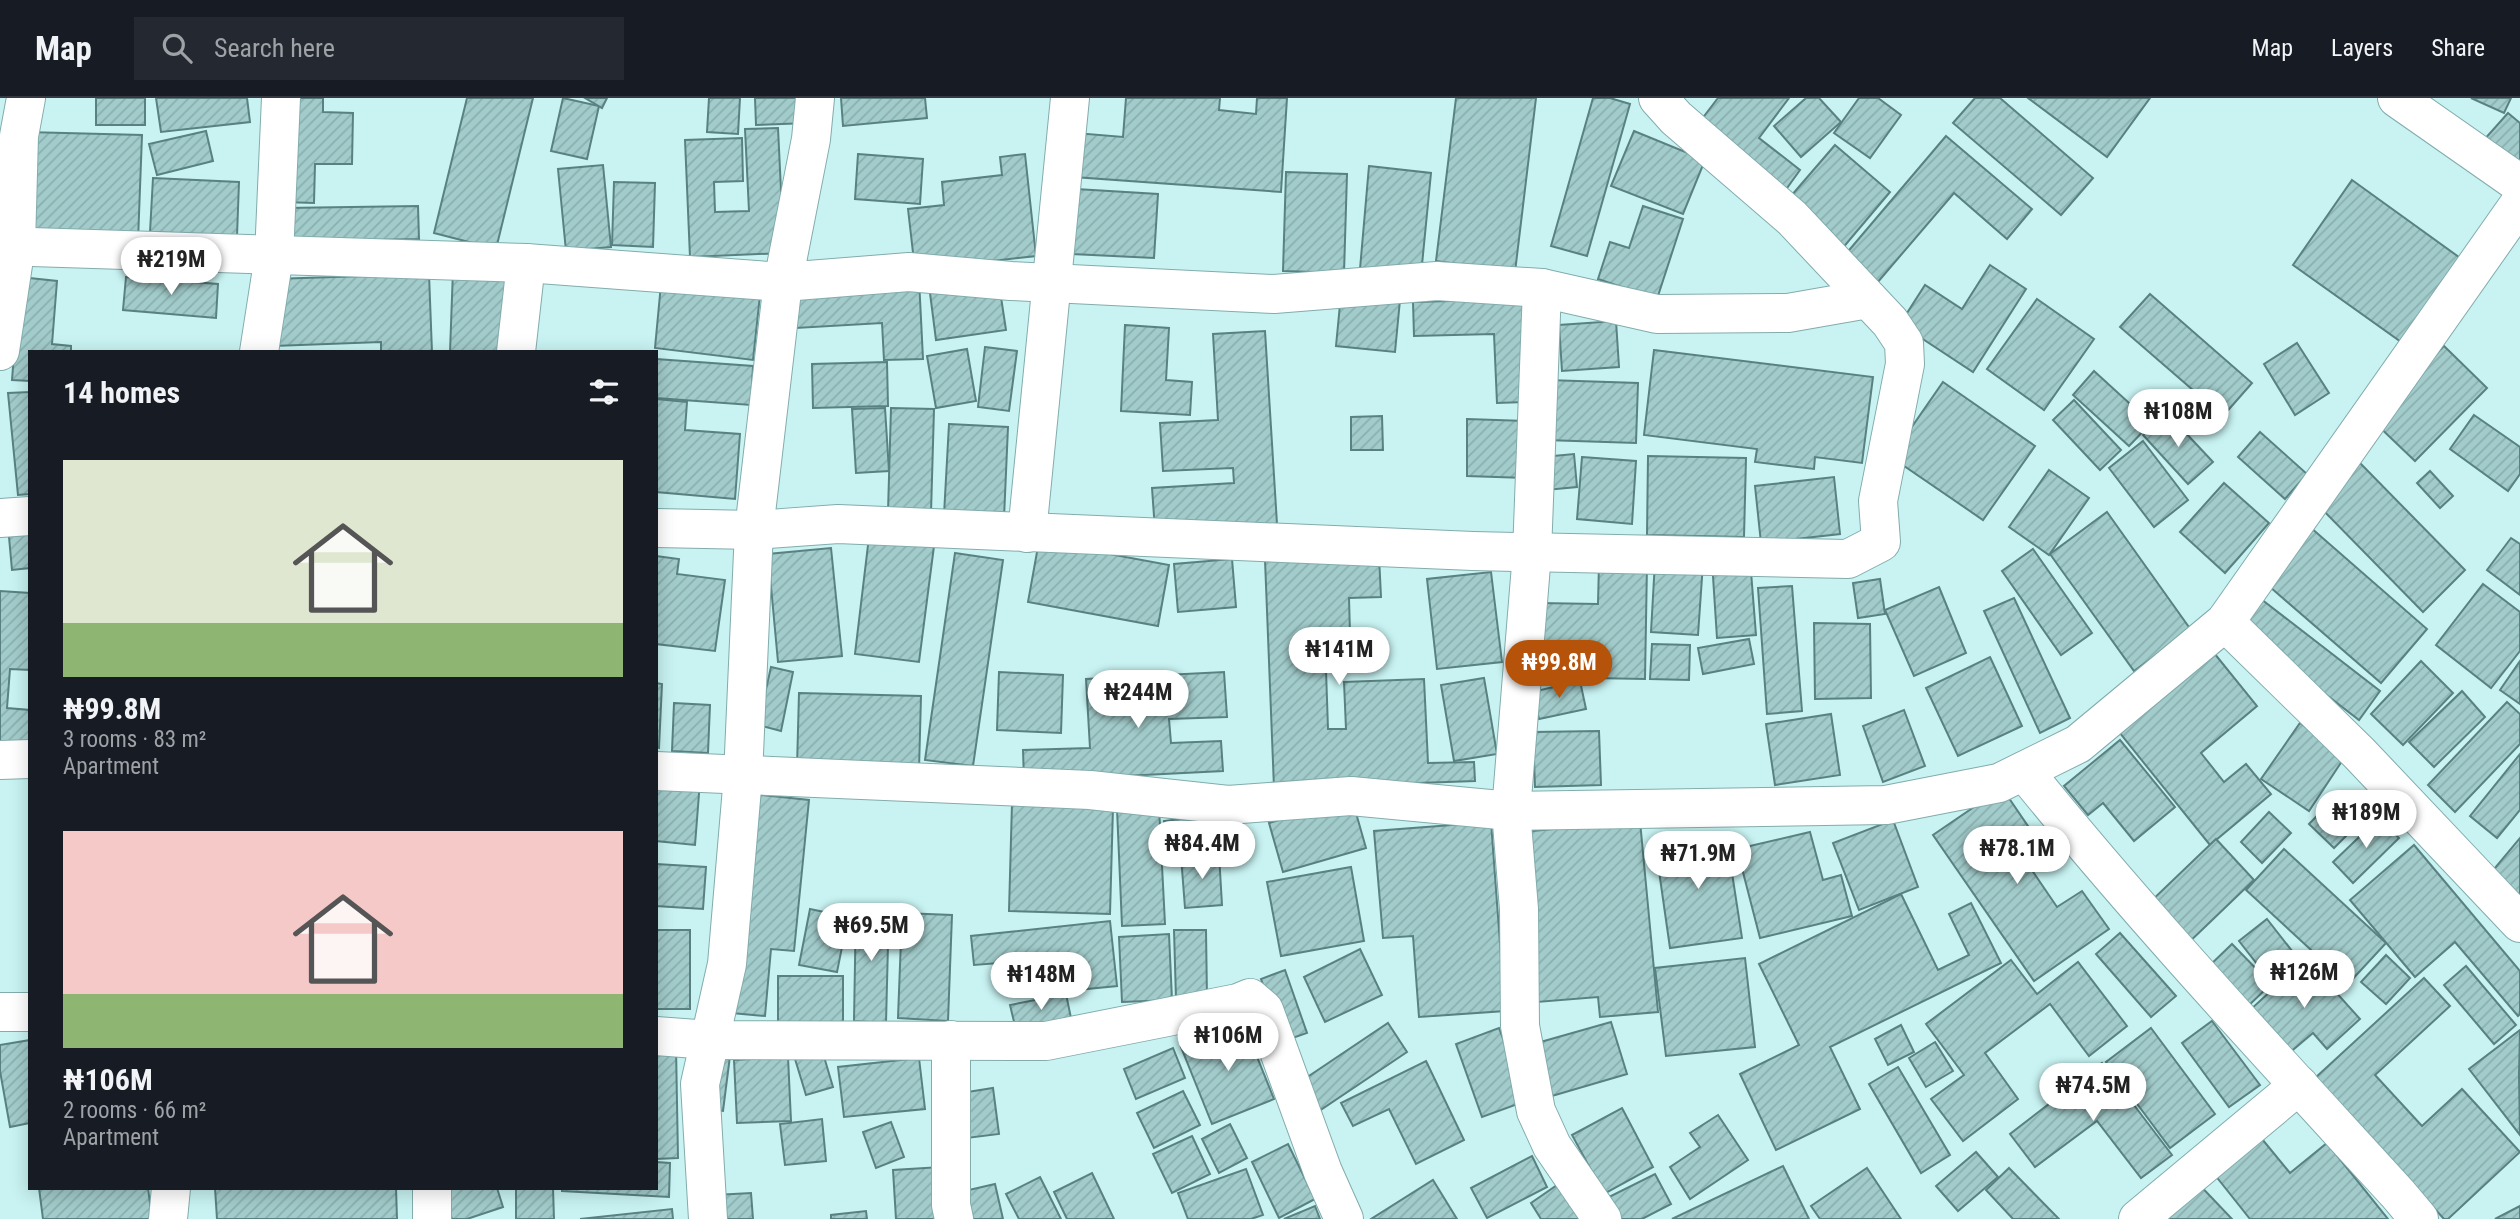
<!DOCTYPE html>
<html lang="en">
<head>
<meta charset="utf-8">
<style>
  body { margin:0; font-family:"Roboto Condensed",sans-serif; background:#242831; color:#f1f3f6; height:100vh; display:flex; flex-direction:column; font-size:26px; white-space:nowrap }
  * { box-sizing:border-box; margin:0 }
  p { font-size:23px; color:#9ea1a6 }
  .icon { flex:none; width:38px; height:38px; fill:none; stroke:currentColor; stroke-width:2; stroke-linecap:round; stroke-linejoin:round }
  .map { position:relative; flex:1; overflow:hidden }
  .details { position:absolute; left:28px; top:252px; width:630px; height:840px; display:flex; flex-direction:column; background:#171b24; border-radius:0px; box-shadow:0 4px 18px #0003 }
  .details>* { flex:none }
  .price { position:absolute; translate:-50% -60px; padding:0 16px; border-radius:24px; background:#fff; color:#222; font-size:23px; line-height:46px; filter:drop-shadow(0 2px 4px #0008) }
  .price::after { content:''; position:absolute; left:50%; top:42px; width:21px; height:16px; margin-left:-10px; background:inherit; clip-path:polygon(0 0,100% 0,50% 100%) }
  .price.active { background:#b45309; color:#fff }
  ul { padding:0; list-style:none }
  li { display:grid; align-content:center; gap:14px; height:371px; padding:0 35px }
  li span { display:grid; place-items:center; height:217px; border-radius:0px; color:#555 }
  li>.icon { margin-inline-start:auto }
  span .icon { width:126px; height:126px; fill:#fffc; stroke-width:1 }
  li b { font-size:30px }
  h2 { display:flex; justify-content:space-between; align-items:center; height:84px; padding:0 35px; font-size:30px }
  header { display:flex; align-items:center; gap:42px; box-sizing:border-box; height:98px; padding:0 35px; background:#171b24; border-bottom:2px solid #363941 }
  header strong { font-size:33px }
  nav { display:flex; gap:38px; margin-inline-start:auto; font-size:24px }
  .search { width:490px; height:63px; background:#242831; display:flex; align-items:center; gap:18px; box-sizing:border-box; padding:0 24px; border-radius:0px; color:#9ea1a6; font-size:26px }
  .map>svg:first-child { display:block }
  .building { fill:url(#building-hatch); stroke:#598181; stroke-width:2 }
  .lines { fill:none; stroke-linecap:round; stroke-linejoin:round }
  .minor-casing { stroke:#83acac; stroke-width:40 }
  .major-casing { stroke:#83acac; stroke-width:40 }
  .minor { stroke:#fff; stroke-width:38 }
  .major { stroke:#fff; stroke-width:38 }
</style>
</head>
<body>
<header>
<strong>Map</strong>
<div class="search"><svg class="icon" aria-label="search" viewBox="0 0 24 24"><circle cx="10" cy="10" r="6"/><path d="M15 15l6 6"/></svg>Search here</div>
<nav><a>Map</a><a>Layers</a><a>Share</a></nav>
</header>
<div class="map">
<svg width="2520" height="1121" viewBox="0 0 2520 1121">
  <defs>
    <pattern id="building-hatch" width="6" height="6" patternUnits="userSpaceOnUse" patternTransform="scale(1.75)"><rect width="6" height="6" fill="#a2cccb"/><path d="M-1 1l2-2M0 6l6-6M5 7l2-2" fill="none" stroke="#8aafae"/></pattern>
  </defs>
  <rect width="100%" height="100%" fill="#c8f3f2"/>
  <g class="building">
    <rect x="96" y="0" width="49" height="27"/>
    <polygon points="156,0 247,0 250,24 161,34"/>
    <polygon points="285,0 323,0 323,14 353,15 352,66 315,66 314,105 283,104"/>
    <polygon points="467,0 533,0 496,151 434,135"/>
    <polygon points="563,0 599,8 587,61 551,53"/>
    <polygon points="585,0 607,0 602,10"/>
    <polygon points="709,0 740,0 738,36 707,34"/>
    <polygon points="755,0 807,0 808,25 756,27"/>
    <polygon points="841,0 925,0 927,20 843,28"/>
    <polygon points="1126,0 1220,0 1219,12 1256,16 1257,0 1287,0 1281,94 1074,79 1076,35 1123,39"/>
    <polygon points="1456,0 1536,0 1515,174 1436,163"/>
    <polygon points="1593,0 1610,0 1630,6 1587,158 1551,148"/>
    <polygon points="1718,0 1789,0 1759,40 1800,72 1782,97 1695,30"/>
    <polygon points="1806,0 1819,0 1841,24 1801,59 1774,28"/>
    <polygon points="1859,0 1878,0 1901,17 1870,60 1834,35"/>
    <polygon points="1975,0 2000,0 2093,80 2061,117 1953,25"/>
    <polygon points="2028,0 2150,0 2107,59"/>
    <polygon points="2471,0 2511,0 2504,15"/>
    <polygon points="2508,15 2520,25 2520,65 2483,43"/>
    <polygon points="778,30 784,155 690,159 685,42 742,40 743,83 714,84 715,114 749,113 745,31"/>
    <polygon points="206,33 213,63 157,77 149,46"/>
    <polygon points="1634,33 1705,62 1683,116 1611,88"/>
    <polygon points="26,34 142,37 138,143 23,139"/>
    <polygon points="1946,38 2032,111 2007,141 1954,95 1877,185 1845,157"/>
    <polygon points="1835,47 1890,94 1841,152 1785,105"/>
    <polygon points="858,56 923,61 920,106 855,101"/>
    <polygon points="1025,56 1036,158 915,172 908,111 944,107 942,84 1002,77 1000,59"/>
    <polygon points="603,67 611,149 566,153 558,71"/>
    <polygon points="1369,68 1431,75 1421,177 1360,171"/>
    <polygon points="1286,74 1347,76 1344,175 1283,173"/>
    <polygon points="153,80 239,84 237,138 150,134"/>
    <polygon points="2352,82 2463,162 2404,246 2293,167"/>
    <polygon points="614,84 655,85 653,149 612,147"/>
    <polygon points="1076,91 1158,96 1154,160 1072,156"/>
    <polygon points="418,108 419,141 285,144 284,110"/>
    <polygon points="1643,108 1683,121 1657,201 1598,181 1610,144 1629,150"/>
    <polygon points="1990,167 2026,191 1973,274 1900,226 1925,187 1962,211"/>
    <polygon points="453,172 509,175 505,254 450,254"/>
    <polygon points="429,176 432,254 381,254 381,244 274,248 272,181"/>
    <polygon points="20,179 57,183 52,246 71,248 71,254 30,254 30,283 12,282"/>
    <polygon points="126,179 218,186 216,220 123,212"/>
    <polygon points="919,181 923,261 884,262 882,225 796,230 793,187"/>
    <polygon points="661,186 760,197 753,262 655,250"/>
    <polygon points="999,186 1006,232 936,242 930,195"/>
    <polygon points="1341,196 1400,202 1395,254 1336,248"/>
    <polygon points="2150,196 2252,285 2223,318 2120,229"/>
    <polygon points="1526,201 1529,304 1497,305 1494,236 1414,238 1413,204"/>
    <polygon points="2037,201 2094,241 2044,312 1987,271"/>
    <polygon points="1616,223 1619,269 1562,273 1559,227"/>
    <polygon points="1125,227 1169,230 1166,282 1192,284 1190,317 1121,313"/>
    <polygon points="1265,233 1277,426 1155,432 1152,390 1234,385 1233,370 1163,373 1160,325 1218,322 1213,236"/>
    <polygon points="2297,245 2329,295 2295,317 2264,266"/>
    <polygon points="2444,248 2487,290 2415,363 2372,322"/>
    <polygon points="985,249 1017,253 1009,313 978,309"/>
    <polygon points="967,251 976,303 936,310 927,258"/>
    <polygon points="1654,252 1873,279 1862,365 1815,359 1814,371 1755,364 1757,351 1644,337"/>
    <polygon points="656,261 753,268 751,307 656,300"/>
    <polygon points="887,264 888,308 813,310 812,266"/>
    <polygon points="2094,273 2151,325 2129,348 2073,297"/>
    <polygon points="1547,282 1638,285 1636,345 1545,342"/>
    <polygon points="1943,284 2035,348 1983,422 1891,359"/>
    <polygon points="30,294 30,396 18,397 8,295"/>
    <polygon points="656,301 687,304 685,332 740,336 735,401 656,394"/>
    <polygon points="2074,302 2121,352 2100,372 2053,322"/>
    <polygon points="885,310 889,373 856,375 852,311"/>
    <polygon points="891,310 934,311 931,415 888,414"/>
    <polygon points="2167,315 2213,364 2188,386 2143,337"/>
    <polygon points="2474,317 2520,349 2520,376 2508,393 2450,351"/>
    <polygon points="1382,318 1383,352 1351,352 1351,319"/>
    <polygon points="1467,321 1527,323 1526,380 1467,378"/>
    <polygon points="949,326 1008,329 1004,420 944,417"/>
    <polygon points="2260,334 2307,376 2285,401 2238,359"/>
    <polygon points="2143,343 2188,402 2154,429 2109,370"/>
    <polygon points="1574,356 1577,389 1546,392 1543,359"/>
    <polygon points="1648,358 1746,360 1744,439 1647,437"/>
    <polygon points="1582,359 1636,363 1632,426 1577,421"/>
    <polygon points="2359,364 2465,472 2423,514 2317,406"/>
    <polygon points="2049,372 2089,400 2049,457 2009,429"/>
    <polygon points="2430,373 2453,398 2440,410 2417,385"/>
    <polygon points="1834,379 1840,436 1761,445 1755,388"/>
    <polygon points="2224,385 2269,425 2225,475 2180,434"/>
    <polygon points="2107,414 2191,532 2134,573 2050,456"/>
    <polygon points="30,426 30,470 12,472 8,428"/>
    <polygon points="2310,429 2427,531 2381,585 2263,483"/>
    <polygon points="869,439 934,448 919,564 855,556"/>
    <polygon points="2511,440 2520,446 2520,497 2487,472"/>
    <polygon points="1039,443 1169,467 1158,528 1028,504"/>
    <polygon points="831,450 842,558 778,564 768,456"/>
    <polygon points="2033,451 2092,535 2061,557 2002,473"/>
    <polygon points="955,455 1003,462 973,668 925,662"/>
    <polygon points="656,458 679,461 677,476 725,482 715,553 656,546"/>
    <polygon points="1379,458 1381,499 1349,500 1351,571 1326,572 1328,631 1346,631 1344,584 1424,581 1428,665 1474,664 1475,683 1274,690 1265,462"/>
    <polygon points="1232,461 1236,509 1178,514 1174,466"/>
    <polygon points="1750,461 1756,537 1717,540 1712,463"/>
    <polygon points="1655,463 1703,465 1698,537 1651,534"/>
    <polygon points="1599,465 1647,466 1645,581 1538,579 1540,505 1598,506"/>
    <polygon points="1491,474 1502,564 1437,571 1427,481"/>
    <polygon points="1880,481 1885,516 1858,520 1853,485"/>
    <polygon points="2483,486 2520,514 2520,553 2491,590 2436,547"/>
    <polygon points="1792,488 1802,613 1767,616 1758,490"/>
    <polygon points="1939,489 1966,555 1914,578 1885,512"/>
    <polygon points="0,493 30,495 30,572 10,571 7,610 30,612 30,648 0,647"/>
    <polygon points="2014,500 2070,620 2040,635 1984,513"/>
    <polygon points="2261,501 2380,593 2359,622 2239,529"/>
    <polygon points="1814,525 1870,526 1871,600 1815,601"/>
    <polygon points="1749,541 1754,566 1703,576 1698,550"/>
    <polygon points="1652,546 1690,547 1689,582 1650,581"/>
    <polygon points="2210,550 2257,608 2201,655 2224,684 2246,666 2271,696 2210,747 2115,629"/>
    <polygon points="1990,559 2022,628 1958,658 1926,590"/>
    <polygon points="2421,563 2453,595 2403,647 2371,616"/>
    <polygon points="2520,563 2520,606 2500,592"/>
    <polygon points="771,569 793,574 781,633 758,627"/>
    <polygon points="999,574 1063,577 1061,635 997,632"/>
    <polygon points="1224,574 1227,619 1169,621 1171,645 1221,643 1223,673 1024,683 1023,652 1090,650 1086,581"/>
    <polygon points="1484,580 1497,656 1454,663 1441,587"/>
    <polygon points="1580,583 1586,611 1539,621 1532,594"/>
    <polygon points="656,585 662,586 659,650 656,649"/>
    <polygon points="2462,593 2485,619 2434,669 2409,644"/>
    <polygon points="799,595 921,598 919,672 797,669"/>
    <polygon points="2507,604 2520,616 2520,646 2455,714 2428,687"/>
    <polygon points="674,605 710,607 708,655 672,653"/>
    <polygon points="1904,612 1925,668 1883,684 1863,628"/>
    <polygon points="1831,616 1840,677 1775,687 1766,626"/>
    <polygon points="2300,625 2346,657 2309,713 2261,681"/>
    <polygon points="1599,633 1601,687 1535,689 1533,634"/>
    <polygon points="2120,642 2175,709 2134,743 2103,705 2088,717 2064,688"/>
    <polygon points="2520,656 2520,712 2497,740 2470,718"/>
    <polygon points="656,679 700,683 695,747 656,743"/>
    <polygon points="2002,690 2045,753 2027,765 2057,809 2082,793 2109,831 2034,883 1933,737"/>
    <polygon points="2340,694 2365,719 2334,750 2309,726"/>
    <polygon points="753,696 809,702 794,853 771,851 765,918 732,915"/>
    <polygon points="1352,701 1366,750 1283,774 1269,725"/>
    <polygon points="1012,705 1113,709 1110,816 1009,813"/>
    <polygon points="1159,709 1165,826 1122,828 1117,711"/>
    <polygon points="2269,714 2291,735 2262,765 2241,744"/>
    <polygon points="1211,717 1215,749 1168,754 1164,723"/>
    <polygon points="2379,720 2399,740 2353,785 2333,764"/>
    <polygon points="1893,722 1918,789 1859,812 1833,745"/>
    <polygon points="1640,723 1658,914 1600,919 1598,899 1537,904 1522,734"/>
    <polygon points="1491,724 1505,913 1419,919 1413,838 1383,840 1374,733"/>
    <polygon points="1810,734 1823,782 1841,777 1852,818 1760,840 1737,751"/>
    <polygon points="1726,736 1742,840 1670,850 1655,745"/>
    <polygon points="2520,740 2520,812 2485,782"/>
    <polygon points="2216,741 2254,782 2184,849 2146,808"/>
    <polygon points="2414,747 2520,873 2520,916 2518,918 2455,844 2415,879 2350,802"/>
    <polygon points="2284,751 2386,845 2348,886 2246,792"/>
    <polygon points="1219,756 1222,807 1185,810 1181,758"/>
    <polygon points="656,766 706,769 703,811 656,808"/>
    <polygon points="1351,769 1364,843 1281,858 1267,784"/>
    <polygon points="1901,796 1938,872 1969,857 1949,816 1971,805 2001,865 1830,949 1860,1011 1776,1052 1740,976 1799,947 1759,866"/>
    <polygon points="856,807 889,808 886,925 854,923"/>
    <polygon points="810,811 848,819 837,874 799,867"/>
    <polygon points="902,815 952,817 948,923 898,920"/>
    <polygon points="2267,821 2296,858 2268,880 2239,843"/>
    <polygon points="1110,823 1117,888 1015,898 1012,864 974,867 971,838"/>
    <rect x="656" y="832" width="34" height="79"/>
    <polygon points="1174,832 1206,832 1207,900 1176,901"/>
    <polygon points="2120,835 2176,898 2151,919 2096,856"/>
    <polygon points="1169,836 1172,902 1122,904 1119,839"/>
    <polygon points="2232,846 2271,886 2244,912 2205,872"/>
    <polygon points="1360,851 1382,897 1325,924 1304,879"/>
    <polygon points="2386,857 2410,880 2386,906 2361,884"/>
    <polygon points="1745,860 1755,949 1666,958 1655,870"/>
    <polygon points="2306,861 2360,921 2327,951 2313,935 2288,956 2250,912"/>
    <polygon points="2011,862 2037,896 2078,864 2127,928 2089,958 2050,906 1985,955 2018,1001 1963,1043 1931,1001 1964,977 1926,926"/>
    <polygon points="2466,868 2516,927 2494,946 2444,887"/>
    <polygon points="1285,872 1307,935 1284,943 1261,881"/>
    <polygon points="778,878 843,878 843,926 778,925"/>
    <polygon points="2424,880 2450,908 2375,977 2422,1028 2462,991 2520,1054 2448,1121 2444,1121 2315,980"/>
    <polygon points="1066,896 1071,920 1016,932 1010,907"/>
    <polygon points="2212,923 2260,987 2229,1009 2182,945"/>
    <polygon points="1243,924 1274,1001 1212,1026 1181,949"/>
    <polygon points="1611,924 1627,976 1545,1000 1530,947"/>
    <polygon points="1388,925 1407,954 1319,1013 1300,984"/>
    <polygon points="1901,927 1914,954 1888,967 1875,941"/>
    <polygon points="1499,930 1526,1003 1482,1019 1456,946"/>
    <polygon points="2151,930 2215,1016 2170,1050 2106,964"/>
    <polygon points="2520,932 2519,977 2520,1037 2469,971"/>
    <polygon points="30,942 30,1025 10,1029 0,973 0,947"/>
    <polygon points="1935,944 1953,973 1926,989 1909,960"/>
    <polygon points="656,949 676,949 678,1060 656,1061"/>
    <polygon points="1173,950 1185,980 1136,1001 1124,971"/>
    <polygon points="822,952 833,989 806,997 795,961"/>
    <polygon points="709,955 730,958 723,1013 703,1011"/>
    <polygon points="788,959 791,1023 737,1025 734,962"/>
    <polygon points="919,960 925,1011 844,1019 838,969"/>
    <polygon points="1426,963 1464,1042 1416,1066 1389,1011 1353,1028 1341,1005"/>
    <polygon points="2102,965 2172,1057 2141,1080 2097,1023 2035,1069 2010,1036"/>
    <polygon points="1898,969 1950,1057 1921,1075 1869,986"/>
    <polygon points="993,990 999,1036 967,1040 961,995"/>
    <polygon points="1183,993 1200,1027 1154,1050 1137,1015"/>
    <polygon points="1622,1010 1653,1069 1604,1096 1572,1037"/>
    <polygon points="1718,1017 1748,1062 1690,1101 1670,1069 1700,1049 1690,1035"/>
    <polygon points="822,1021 826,1063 785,1067 780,1026"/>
    <polygon points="891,1024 904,1059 876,1070 863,1034"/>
    <polygon points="1230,1026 1247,1060 1219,1075 1202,1041"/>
    <polygon points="2253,1030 2290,1075 2327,1045 2388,1121 2250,1121 2207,1067"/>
    <polygon points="1192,1038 1210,1076 1172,1095 1153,1056"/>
    <polygon points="1288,1046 1315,1101 1279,1120 1252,1064"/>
    <polygon points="1976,1054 1998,1079 1958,1113 1936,1088"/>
    <polygon points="1532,1058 1547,1089 1487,1120 1471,1090"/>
    <polygon points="656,1064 670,1065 669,1099 562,1093 562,1090 656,1090"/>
    <polygon points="1783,1068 1809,1121 1672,1121"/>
    <polygon points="941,1069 945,1121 896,1121 893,1072"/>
    <polygon points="1867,1070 1901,1121 1820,1121 1811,1108"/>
    <polygon points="2009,1070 2059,1121 2013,1121 1986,1092"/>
    <polygon points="1246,1071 1263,1117 1251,1121 1188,1121 1178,1095"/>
    <polygon points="1092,1075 1114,1121 1067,1121 1054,1094"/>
    <polygon points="1655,1076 1671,1106 1642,1121 1620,1121 1609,1099"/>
    <polygon points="1040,1079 1061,1121 1019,1121 1006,1096"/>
    <polygon points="2192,1079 2232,1121 2149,1121"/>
    <polygon points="1433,1082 1457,1121 1371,1121"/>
    <polygon points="1563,1083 1588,1121 1541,1121 1531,1105"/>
    <polygon points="995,1086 1003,1121 962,1121 956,1095"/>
    <polygon points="39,1090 148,1090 152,1121 43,1121"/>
    <polygon points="215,1090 396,1090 397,1121 217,1121"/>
    <polygon points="441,1090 497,1090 503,1109 467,1121 452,1121"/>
    <polygon points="516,1090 553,1090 554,1121 516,1121"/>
    <polygon points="751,1095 753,1121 717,1121 715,1097"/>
    <polygon points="1315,1108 1320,1121 1284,1121"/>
    <polygon points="2520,1108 2520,1121 2495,1121"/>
    <polygon points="672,1111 673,1121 580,1121"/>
    <polygon points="866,1113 867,1121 831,1121 831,1117"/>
  </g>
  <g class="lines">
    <g class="minor-casing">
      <g id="minor">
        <polyline points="0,148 526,165 783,184 909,174 1011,183 1274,196 1437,183 1542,190 1657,216 1788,215 1868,201"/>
        <polyline points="1542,190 1532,455 1511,713 1519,811 1520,928 1536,1013 1552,1048 1602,1121"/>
        <polyline points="0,253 16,147 19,38 26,0"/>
        <polyline points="259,254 274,158 281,0"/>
        <polyline points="516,254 526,165"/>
        <polyline points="0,420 30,418"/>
        <polyline points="656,430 754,432 838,426 1473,453 1848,461 1881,444 1878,403 1905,266 1904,245 1890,224 1792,120 1676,20 1658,0"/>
        <polyline points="1027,435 1070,0"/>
        <polyline points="2225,524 2359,655 2520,825"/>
        <polyline points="0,662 30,661"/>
        <polyline points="656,673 1090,692 1228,707 1351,698 1511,713 1886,707 1999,685 2078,646 2225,524 2520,105"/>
        <path d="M2024 673C2142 819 2271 957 2398 1096L2419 1121"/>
        <polyline points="0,914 30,914"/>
        <polyline points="656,938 710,942 1046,943 1238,905 1250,900 1264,912 1323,1074 1344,1121"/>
        <polyline points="951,942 951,1107 954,1121"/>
        <polyline points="432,1090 432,1121"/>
        <polyline points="168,1121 171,1090"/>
        <polyline points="708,1121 700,986 727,866 743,678 754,432 783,184 811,41 815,0"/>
        <polyline points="2138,1121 2299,987"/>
      </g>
    </g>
    <g class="major-casing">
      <polyline id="major" points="2397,0 2520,86"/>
    </g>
    <use href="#minor" class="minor"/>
    <use href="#major" class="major"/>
  </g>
</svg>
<b class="price" style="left:171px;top:199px">₦219M</b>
<b class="price" style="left:2178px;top:351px">₦108M</b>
<b class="price" style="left:1339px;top:589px">₦141M</b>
<b class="price active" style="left:1559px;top:602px">₦99.8M</b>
<b class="price" style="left:1138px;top:632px">₦244M</b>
<b class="price" style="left:2366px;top:752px">₦189M</b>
<b class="price" style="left:1202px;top:783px">₦84.4M</b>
<b class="price" style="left:2017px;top:788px">₦78.1M</b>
<b class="price" style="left:1698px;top:793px">₦71.9M</b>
<b class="price" style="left:871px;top:865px">₦69.5M</b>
<b class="price" style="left:2304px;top:912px">₦126M</b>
<b class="price" style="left:1041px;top:914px">₦148M</b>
<b class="price" style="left:1228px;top:975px">₦106M</b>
<b class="price" style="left:2093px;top:1025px">₦74.5M</b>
<section class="details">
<h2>14 homes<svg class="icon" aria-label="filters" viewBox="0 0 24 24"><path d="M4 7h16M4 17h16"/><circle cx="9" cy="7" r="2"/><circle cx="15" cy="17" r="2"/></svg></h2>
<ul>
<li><span style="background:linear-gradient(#dfe7d0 75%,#8fb573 0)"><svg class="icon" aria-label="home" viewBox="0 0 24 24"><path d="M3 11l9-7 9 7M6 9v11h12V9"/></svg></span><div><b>₦99.8M</b><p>3 rooms · 83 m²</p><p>Apartment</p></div></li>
<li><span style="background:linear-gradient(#f6c9c9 75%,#8fb573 0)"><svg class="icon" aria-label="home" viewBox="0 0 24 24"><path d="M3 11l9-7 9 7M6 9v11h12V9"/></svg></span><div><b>₦106M</b><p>2 rooms · 66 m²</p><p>Apartment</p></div></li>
</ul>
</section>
</div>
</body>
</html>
